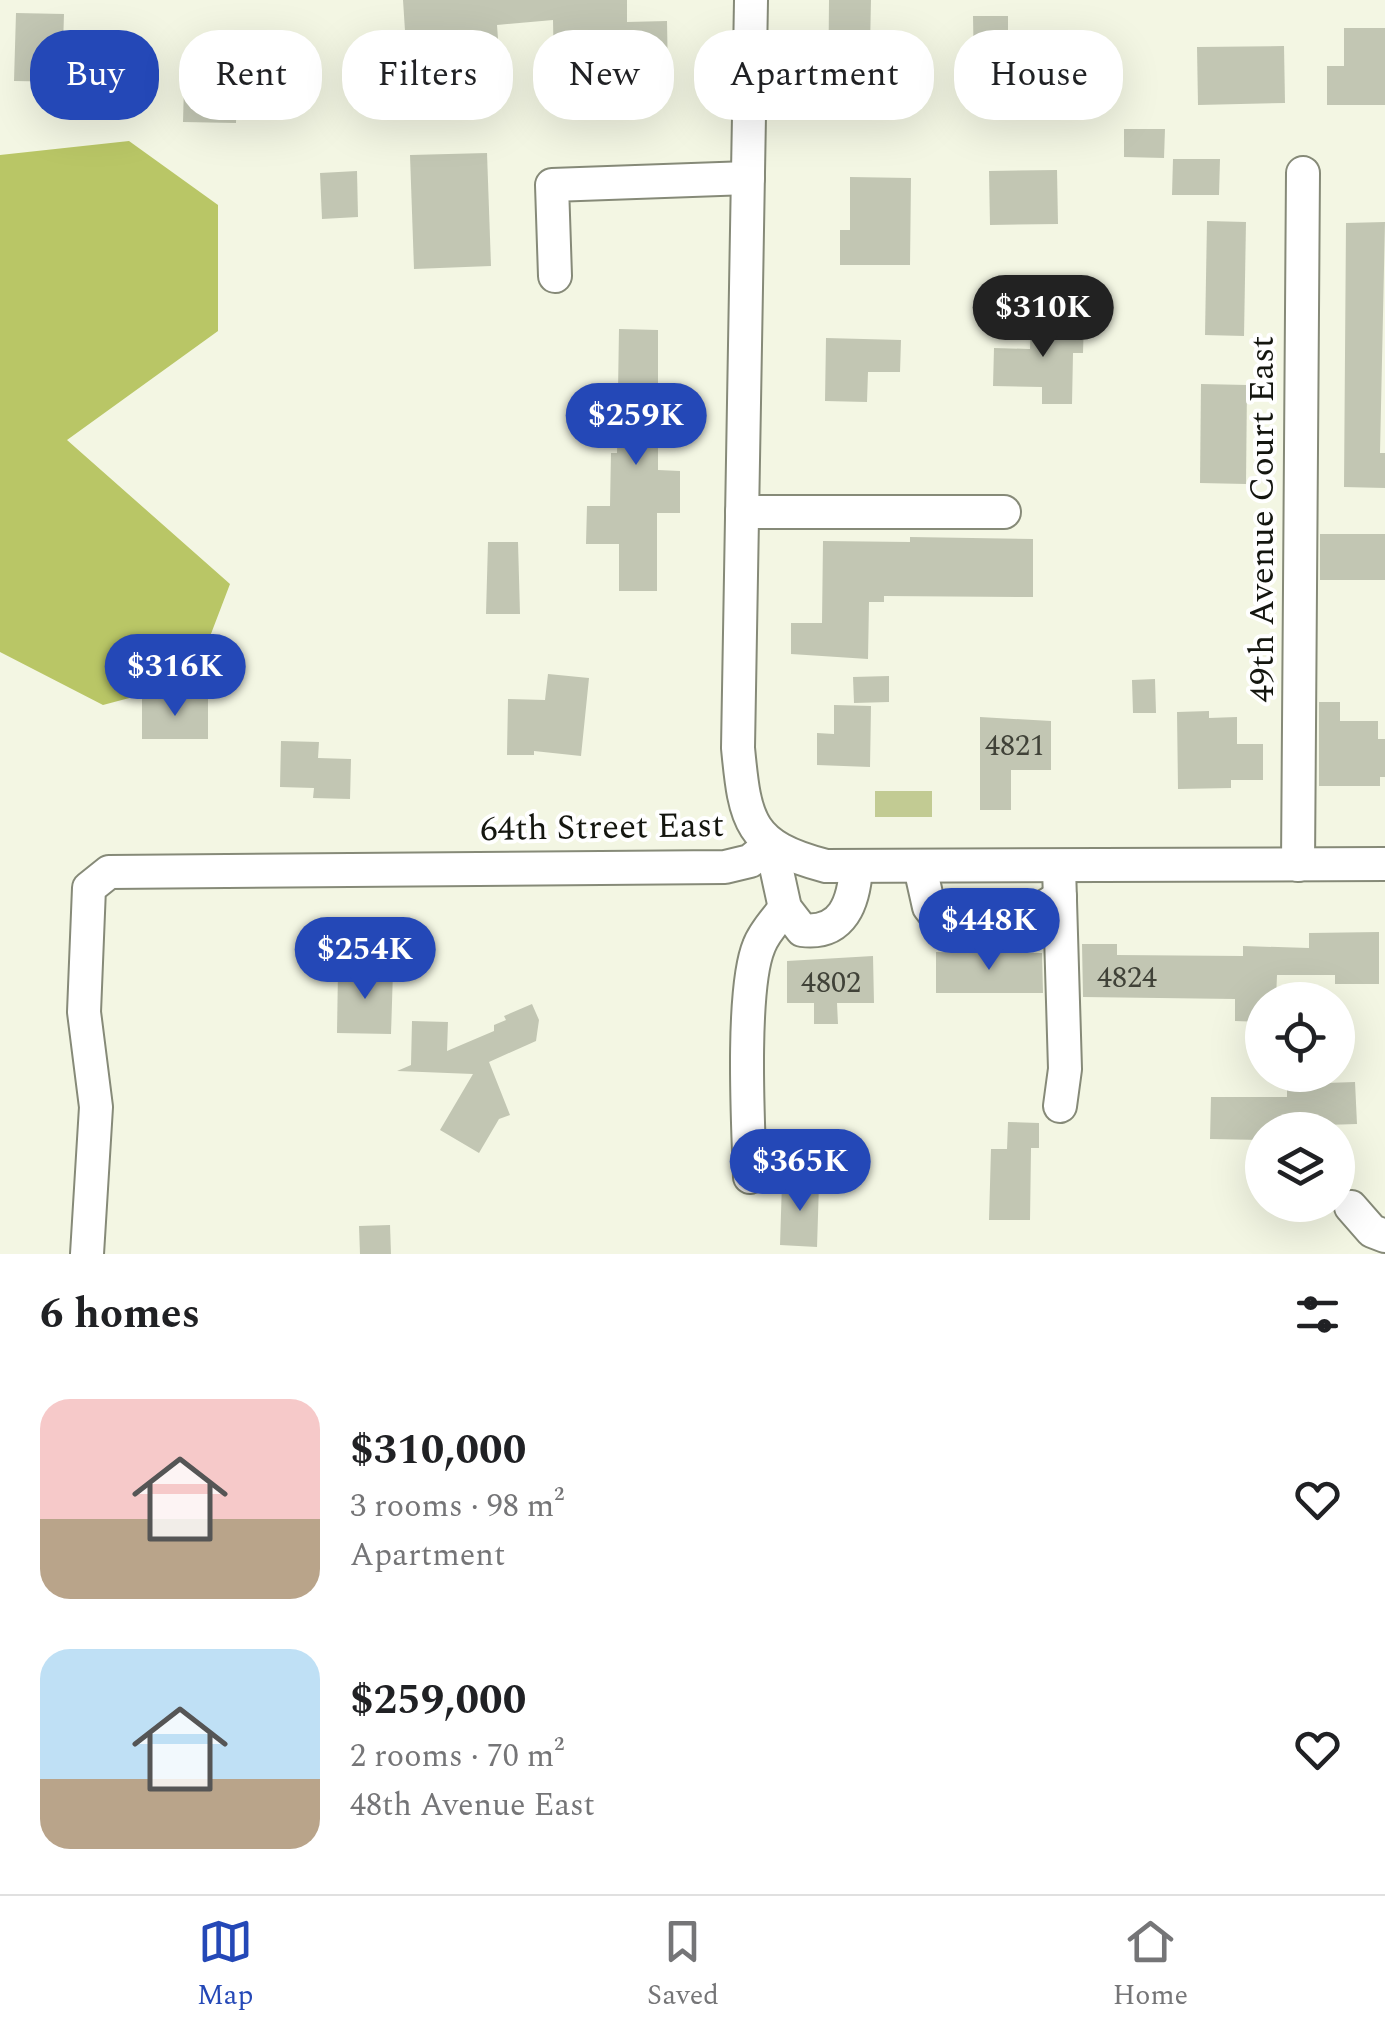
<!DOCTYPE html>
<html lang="en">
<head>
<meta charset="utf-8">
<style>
  body { margin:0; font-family:Spectral,serif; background:#f6f6f6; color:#202124; height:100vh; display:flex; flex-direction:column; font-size:38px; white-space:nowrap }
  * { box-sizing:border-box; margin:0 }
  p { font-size:32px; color:#757577 }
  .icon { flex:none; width:55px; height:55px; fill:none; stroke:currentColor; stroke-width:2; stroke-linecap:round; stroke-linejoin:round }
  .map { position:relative; height:1254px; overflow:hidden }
  .drawer { display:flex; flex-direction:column; background:#fff; flex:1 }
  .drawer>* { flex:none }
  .top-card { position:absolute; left:30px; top:30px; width:1325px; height:90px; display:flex; gap:20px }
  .tools { position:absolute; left:1245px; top:982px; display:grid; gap:20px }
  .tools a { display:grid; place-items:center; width:110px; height:110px; border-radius:50%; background:#fff; box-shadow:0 10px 40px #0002; font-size:50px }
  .price { position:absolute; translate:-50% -85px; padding:0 22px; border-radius:35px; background:#2448b7; color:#fff; font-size:32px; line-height:65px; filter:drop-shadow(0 2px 5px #0008) }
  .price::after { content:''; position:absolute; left:50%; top:60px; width:30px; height:22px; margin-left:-15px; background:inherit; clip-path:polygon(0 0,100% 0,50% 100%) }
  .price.active { background:#222; color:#fff }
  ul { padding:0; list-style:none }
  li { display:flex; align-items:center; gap:30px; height:250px; padding:0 40px }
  li span { display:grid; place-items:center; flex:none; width:280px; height:200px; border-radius:30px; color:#555 }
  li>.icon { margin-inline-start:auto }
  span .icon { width:120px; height:120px; fill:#fffc; stroke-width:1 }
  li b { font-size:42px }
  h2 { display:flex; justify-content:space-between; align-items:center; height:120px; padding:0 40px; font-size:42px }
  .pill { padding:0 35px; border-radius:40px; background:#fff; box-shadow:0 10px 40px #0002; font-size:35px; line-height:90px }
  .pill.active { background:#2448b7; color:#fff }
  .dock { display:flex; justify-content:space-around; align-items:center; height:140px; border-top:2px solid #e0e0e0; background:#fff; font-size:28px; color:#757577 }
  .dock a { display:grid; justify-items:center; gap:5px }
  .dock .active { color:#2448b7 }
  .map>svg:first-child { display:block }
  .green { fill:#c2cb93 }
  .forest { fill:#b9c666 }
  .building { fill:#c2c6b3 }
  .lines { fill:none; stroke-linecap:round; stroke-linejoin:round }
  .minor-casing { stroke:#868a78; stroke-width:36 }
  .minor { stroke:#fff; stroke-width:32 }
  .labels { text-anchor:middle; stroke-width:8; stroke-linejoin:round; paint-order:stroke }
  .number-label { font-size:30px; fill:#404238 }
  .street-label { font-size:35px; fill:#14160f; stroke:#fff }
</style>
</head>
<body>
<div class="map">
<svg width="1385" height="1254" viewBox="0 0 1385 1254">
  <rect width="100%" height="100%" fill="#f3f6e3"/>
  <rect class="green" x="875" y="791" width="57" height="26"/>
  <polygon class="forest" points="129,141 218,205 218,331 67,440 230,584 193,681 103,705 0,652 0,155"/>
  <g class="building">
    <polygon points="403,0 627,0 627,22 667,21 668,78 622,79 622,72 554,74 553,20 497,25 498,39 406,46"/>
    <polygon points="829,0 871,0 870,47 887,48 881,113 828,112"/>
    <polygon points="16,13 64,14 63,46 71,47 70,82 14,81"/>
    <polygon points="973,16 1008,16 1008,45 1064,45 1064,69 1093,69 1094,111 1009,112 1008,73 974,74"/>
    <polygon points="1344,28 1385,28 1385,105 1327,105 1327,66 1344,66"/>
    <polygon points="1284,46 1285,103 1198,105 1197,47"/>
    <polygon points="184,85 237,86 236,123 183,122"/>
    <polygon points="1124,129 1165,129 1164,158 1124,157"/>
    <polygon points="487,153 491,266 414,269 410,155"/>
    <polygon points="1173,159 1220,159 1219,195 1172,195"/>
    <polygon points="1057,170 1058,224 990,225 989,171"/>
    <polygon points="357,171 358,217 322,219 320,173"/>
    <polygon points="850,177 911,178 910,265 840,265 840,230 850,230"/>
    <polygon points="1207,221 1246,222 1244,336 1205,335"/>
    <polygon points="1385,222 1380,453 1385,453 1385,488 1344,487 1346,223"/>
    <polygon points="1031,319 1084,320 1083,353 1073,353 1072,404 1042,404 1042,387 993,386 994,348 1030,349"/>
    <polygon points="619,329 658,330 658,470 680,471 680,513 657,513 657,591 619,591 619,544 586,544 587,506 610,506 611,453 617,453"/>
    <polygon points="826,338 901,340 900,372 868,372 867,402 825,401"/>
    <polygon points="1201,384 1247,385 1246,484 1200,483"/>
    <rect x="1320" y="534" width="65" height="46"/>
    <polygon points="910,537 1033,539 1033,597 884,596 884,602 869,602 868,659 791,654 791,623 822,623 823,541 910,542"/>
    <polygon points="488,542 518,542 520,614 486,614"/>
    <polygon points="548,674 589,678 581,756 534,751 534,755 507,755 508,699 545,700"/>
    <polygon points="889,676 889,702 854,703 853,677"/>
    <polygon points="1155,679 1156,713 1133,713 1132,680"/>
    <polygon points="142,698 208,699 208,739 142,739"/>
    <polygon points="1319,702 1340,702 1340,721 1378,721 1378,739 1385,739 1385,777 1380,777 1380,786 1319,786"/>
    <polygon points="834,705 871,706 870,767 817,765 817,733 834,734"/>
    <polygon points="1209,711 1209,718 1237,717 1237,744 1263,744 1263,780 1231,780 1231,788 1178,789 1177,712"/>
    <polygon points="980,717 1051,721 1051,770 1011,770 1011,810 980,810"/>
    <polygon points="281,741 319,742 318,758 351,759 350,799 313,798 314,788 280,787"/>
    <polygon points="1379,932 1379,984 1335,984 1335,975 1277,975 1276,1000 1262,1000 1262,1022 1235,1021 1235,999 1083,997 1082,944 1117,944 1117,955 1243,956 1243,946 1309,948 1309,933"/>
    <polygon points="1022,946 1022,953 1042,953 1043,993 936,993 936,952 1004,953"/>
    <polygon points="873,956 874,1003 837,1003 838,1024 814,1024 814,1003 787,1003 787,961"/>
    <polygon points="338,970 393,971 391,1034 337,1033"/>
    <polygon points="532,1004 539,1020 536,1041 489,1062 510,1115 499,1119 479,1153 440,1130 473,1074 397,1071 411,1065 412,1021 448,1022 447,1051 494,1031 494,1025 506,1020 504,1016"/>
    <polygon points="1287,1075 1326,1075 1326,1083 1355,1082 1357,1124 1325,1125 1325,1130 1262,1130 1262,1140 1210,1139 1211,1097 1287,1097"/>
    <polygon points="1008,1122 1039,1123 1039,1148 1031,1148 1030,1220 989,1220 991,1149 1007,1149"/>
    <polygon points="782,1182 819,1183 817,1247 780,1245"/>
    <polygon points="390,1225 391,1254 360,1254 359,1226"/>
  </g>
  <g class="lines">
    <g class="minor-casing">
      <g id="minor">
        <path d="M751 0 738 748C745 822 749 846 826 866L1385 864"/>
        <polyline points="555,276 552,185 748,178"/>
        <polyline points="742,512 1004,512"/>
        <path d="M771 844 785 908 802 930C843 935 854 902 856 867"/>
        <polyline points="1298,865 1303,173"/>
        <polyline points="920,867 929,907 943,925 972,935 1003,933 1060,897"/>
        <polyline points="1059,867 1065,1069 1060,1106"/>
        <path d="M750 1177C748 1126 741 989 759 946 764 932 777 919 785 908"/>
        <polyline points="1351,1207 1372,1231 1385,1236"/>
        <polyline points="87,1254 96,1107 84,1012 89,888 109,872 725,867 750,861 771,844"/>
      </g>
    </g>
    <use href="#minor" class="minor"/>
  </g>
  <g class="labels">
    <g class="number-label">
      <text x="1015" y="755">4821</text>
      <text x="1127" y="987">4824</text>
      <text x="831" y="992">4802</text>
    </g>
    <g class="street-label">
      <text transform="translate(1261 519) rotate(-90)" y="12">49th Avenue Court East</text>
      <text transform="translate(602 826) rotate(-1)" y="12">64th Street East</text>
    </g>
  </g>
</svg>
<div class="tools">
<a><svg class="icon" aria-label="locate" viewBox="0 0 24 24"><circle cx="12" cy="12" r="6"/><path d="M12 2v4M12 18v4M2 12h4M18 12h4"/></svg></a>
<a><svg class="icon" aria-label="layers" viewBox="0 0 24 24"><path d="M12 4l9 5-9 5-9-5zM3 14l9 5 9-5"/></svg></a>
</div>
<b class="price active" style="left:1043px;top:360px">$310K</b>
<b class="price" style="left:636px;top:468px">$259K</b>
<b class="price" style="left:175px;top:719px">$316K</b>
<b class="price" style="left:989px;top:973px">$448K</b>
<b class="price" style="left:365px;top:1002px">$254K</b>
<b class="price" style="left:800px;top:1214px">$365K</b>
<div class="top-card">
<a class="pill active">Buy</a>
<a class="pill">Rent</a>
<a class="pill">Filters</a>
<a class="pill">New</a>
<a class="pill">Apartment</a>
<a class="pill">House</a>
</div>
</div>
<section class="drawer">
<h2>6 homes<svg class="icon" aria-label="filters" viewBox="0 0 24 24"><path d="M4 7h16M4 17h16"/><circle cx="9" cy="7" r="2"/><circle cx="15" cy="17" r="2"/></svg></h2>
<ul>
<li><span style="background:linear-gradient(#f6c9c9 60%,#b9a48a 0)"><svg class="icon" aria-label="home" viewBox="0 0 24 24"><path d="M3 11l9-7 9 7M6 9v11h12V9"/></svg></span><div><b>$310,000</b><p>3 rooms · 98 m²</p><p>Apartment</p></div><svg class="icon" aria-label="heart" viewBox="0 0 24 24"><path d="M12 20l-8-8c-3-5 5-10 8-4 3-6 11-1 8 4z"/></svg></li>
<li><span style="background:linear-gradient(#bfe0f5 65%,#b9a48a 0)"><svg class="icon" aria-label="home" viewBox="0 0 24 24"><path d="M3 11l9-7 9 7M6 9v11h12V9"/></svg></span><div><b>$259,000</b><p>2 rooms · 70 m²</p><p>48th Avenue East</p></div><svg class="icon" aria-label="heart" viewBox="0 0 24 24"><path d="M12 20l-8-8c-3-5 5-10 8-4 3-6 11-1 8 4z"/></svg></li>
</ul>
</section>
<nav class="dock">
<a class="active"><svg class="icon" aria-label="map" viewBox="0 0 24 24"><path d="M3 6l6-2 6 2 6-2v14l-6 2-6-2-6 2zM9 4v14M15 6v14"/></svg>Map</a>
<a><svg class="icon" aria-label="saved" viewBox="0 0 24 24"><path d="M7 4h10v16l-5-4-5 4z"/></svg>Saved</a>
<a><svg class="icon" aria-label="home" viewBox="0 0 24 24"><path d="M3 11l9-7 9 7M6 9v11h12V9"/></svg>Home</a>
</nav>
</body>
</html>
